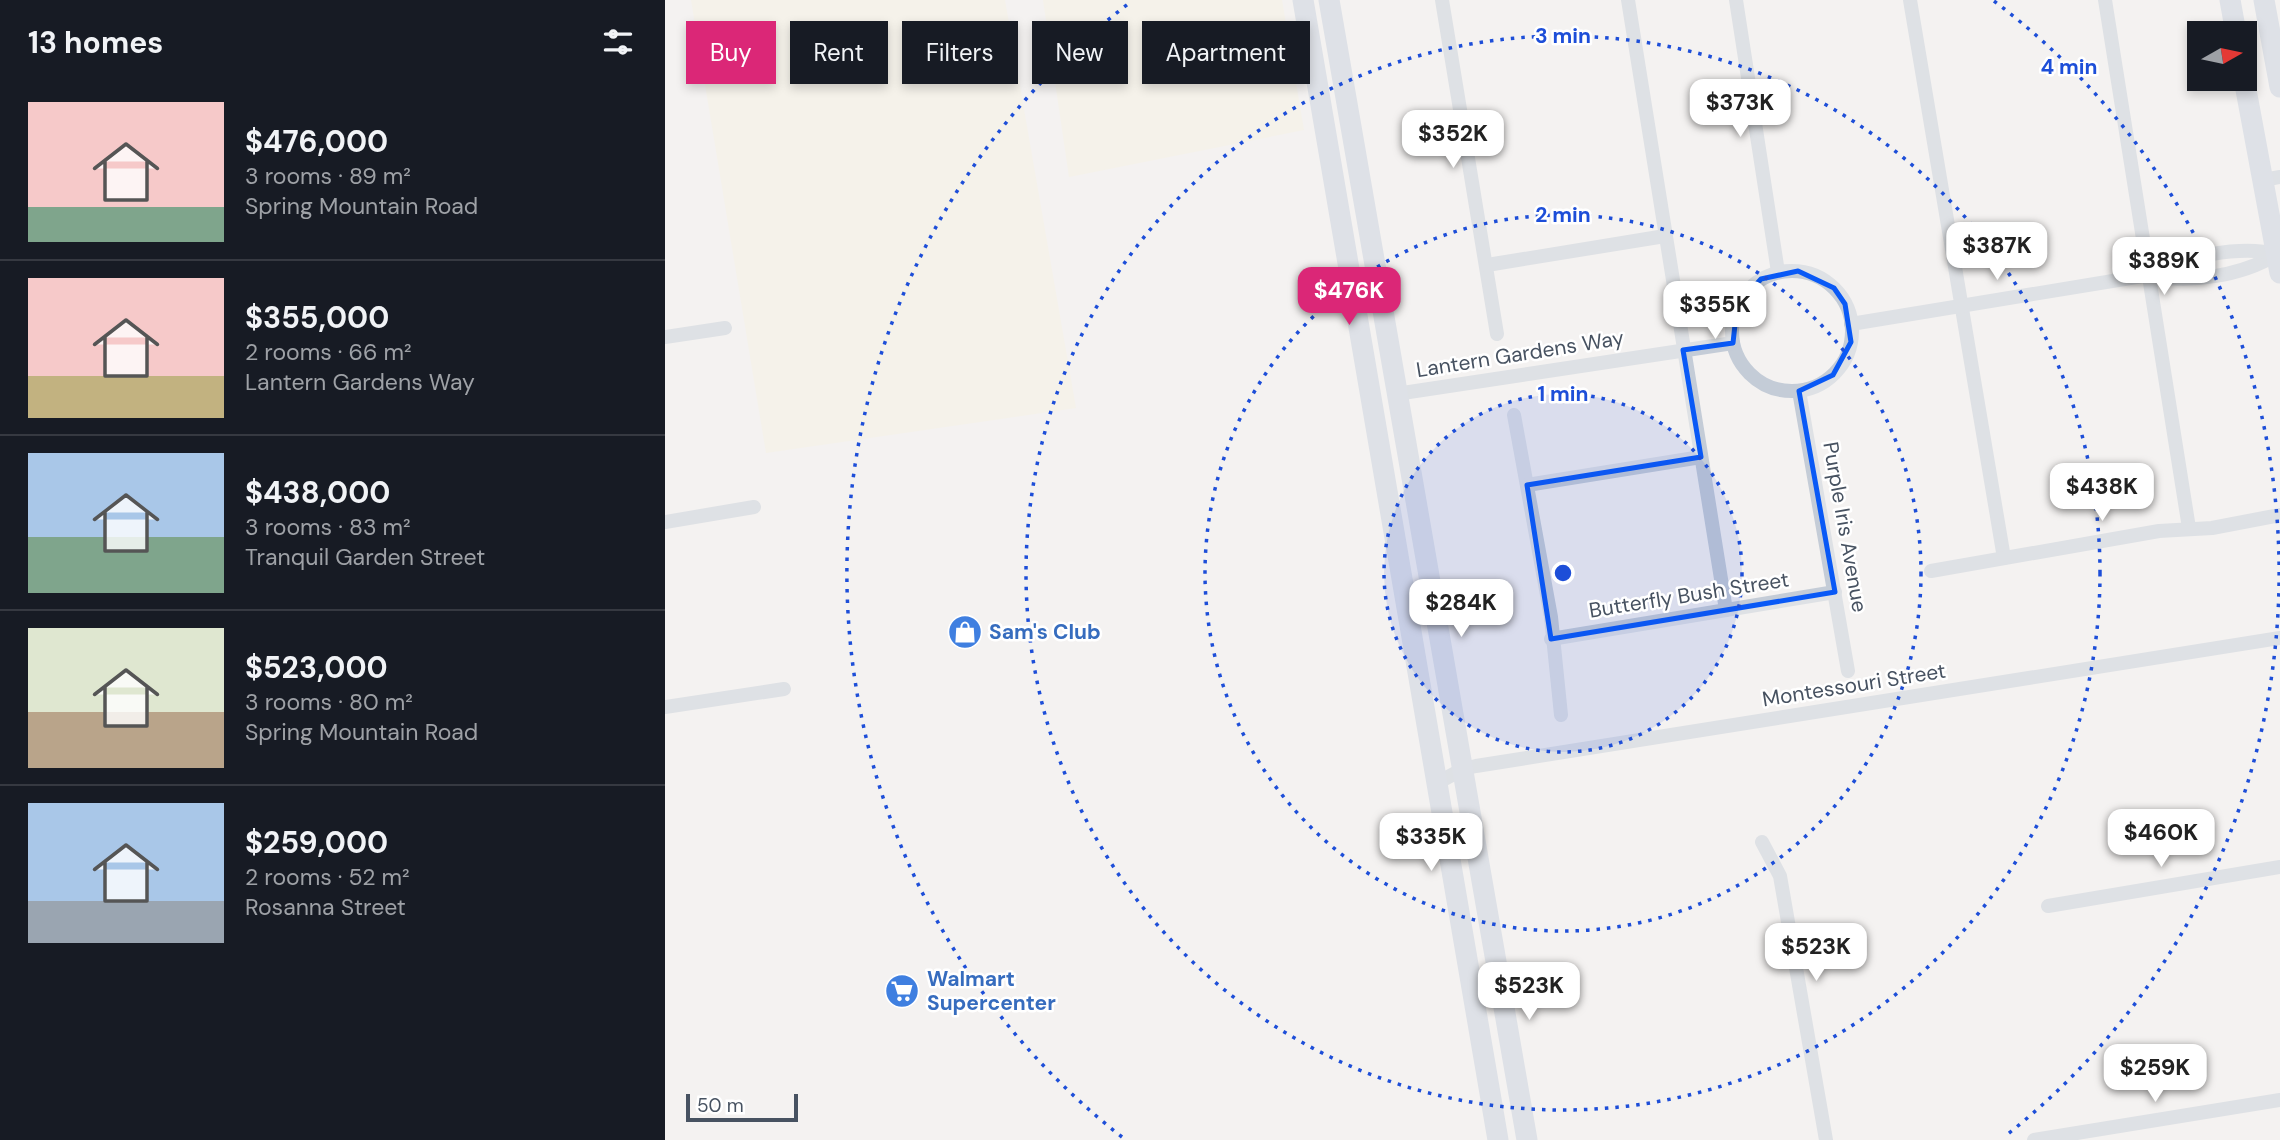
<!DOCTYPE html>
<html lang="en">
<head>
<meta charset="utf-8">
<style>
  body { margin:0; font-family:"DM Sans",sans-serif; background:#242831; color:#f1f3f6; height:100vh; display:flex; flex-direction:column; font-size:26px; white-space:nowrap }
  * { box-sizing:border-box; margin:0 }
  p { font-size:23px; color:#9ea1a6 }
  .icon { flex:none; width:38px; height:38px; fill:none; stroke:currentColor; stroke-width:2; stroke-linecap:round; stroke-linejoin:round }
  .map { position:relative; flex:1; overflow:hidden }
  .details { display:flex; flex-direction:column; background:#171b24; width:665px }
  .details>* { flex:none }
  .top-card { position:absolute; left:21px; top:21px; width:665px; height:63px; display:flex; gap:14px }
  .needle { width:46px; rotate:81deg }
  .fabs { position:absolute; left:1522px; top:21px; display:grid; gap:14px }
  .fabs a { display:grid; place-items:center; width:70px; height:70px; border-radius:0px; background:#171b24; box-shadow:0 4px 10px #0003; font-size:35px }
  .scale { position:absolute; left:21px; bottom:18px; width:112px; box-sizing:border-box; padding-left:7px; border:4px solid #475261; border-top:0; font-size:19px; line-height:24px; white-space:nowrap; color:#475261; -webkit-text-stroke:5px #fff; paint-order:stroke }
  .price { position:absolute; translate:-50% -60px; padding:0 16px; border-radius:14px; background:#fff; color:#222; font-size:23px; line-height:46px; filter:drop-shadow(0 2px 4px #0008) }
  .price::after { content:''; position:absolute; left:50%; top:42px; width:21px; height:16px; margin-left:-10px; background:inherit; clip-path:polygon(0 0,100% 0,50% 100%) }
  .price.current { background:#db2777; color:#fff }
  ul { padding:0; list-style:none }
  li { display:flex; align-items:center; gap:21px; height:175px; padding:0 28px }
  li+li { border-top:2px solid #363941 }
  li span { display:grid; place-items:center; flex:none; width:196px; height:140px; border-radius:0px; color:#555 }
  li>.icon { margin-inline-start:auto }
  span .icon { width:84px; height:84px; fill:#fffc; stroke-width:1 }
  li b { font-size:30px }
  h2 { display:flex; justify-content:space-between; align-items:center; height:84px; padding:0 28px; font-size:30px }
  .pill { padding:0 24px; border-radius:0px; background:#171b24; box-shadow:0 4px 10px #0003; font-size:24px; line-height:63px }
  .pill.current { background:#db2777; color:#fff }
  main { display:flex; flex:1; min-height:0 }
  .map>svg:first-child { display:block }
  .sand { fill:#f5f1e2 }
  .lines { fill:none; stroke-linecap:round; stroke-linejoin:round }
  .street { stroke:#c4ccd7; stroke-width:14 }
  .secondary { stroke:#c3ccdb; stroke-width:21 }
  .marked { fill:none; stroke:#0959f6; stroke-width:5; stroke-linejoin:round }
  .ring { fill:none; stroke:#1d4ed8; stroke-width:3.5; stroke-dasharray:3.5 7 }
  .labels { text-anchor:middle; stroke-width:5; stroke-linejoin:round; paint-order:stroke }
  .street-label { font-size:21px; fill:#475261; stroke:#fff }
  .shop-label { font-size:21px; font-weight:bold; fill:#366cbe; stroke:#fff; text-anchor:start }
  .centre { fill:#1d4ed8; stroke:#fff; stroke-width:3.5 }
  .ring-label { font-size:21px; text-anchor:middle; font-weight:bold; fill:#1d4ed8; stroke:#fff; stroke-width:5; stroke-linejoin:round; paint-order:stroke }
</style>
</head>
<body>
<main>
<section class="details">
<h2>13 homes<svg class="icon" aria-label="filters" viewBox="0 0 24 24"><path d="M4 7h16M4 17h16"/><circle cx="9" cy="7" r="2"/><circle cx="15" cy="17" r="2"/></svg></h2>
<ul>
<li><span style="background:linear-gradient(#f6c9c9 75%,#7fa58c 0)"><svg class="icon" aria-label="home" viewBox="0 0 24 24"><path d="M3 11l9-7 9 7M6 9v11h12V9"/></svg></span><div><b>$476,000</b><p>3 rooms · 89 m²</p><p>Spring Mountain Road</p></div></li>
<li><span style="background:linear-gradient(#f6c9c9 70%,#c2b280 0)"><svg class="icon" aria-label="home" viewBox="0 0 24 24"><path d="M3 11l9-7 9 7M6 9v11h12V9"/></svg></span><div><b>$355,000</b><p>2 rooms · 66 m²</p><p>Lantern Gardens Way</p></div></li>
<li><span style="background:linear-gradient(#a9c7e8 60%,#7fa58c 0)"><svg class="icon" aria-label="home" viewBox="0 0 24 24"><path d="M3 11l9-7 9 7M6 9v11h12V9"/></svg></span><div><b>$438,000</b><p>3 rooms · 83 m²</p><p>Tranquil Garden Street</p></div></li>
<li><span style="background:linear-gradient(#dfe7d0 60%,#b9a48a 0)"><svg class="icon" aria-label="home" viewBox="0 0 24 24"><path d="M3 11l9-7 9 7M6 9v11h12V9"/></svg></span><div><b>$523,000</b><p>3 rooms · 80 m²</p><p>Spring Mountain Road</p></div></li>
<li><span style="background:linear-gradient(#a9c7e8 70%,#9aa5b1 0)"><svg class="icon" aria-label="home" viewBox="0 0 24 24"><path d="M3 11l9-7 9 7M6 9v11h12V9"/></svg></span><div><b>$259,000</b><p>2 rooms · 52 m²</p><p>Rosanna Street</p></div></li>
</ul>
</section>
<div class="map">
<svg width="1615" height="1140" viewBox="0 0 1615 1140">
  <rect width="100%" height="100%" fill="#f4f2f1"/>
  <g class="sand">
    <polygon points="26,0 340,0 411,408 101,453"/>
    <polygon points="378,0 617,0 639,130 404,177"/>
  </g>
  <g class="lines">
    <g class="street">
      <polyline points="777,0 832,334"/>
      <polyline points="963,0 1061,610"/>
      <polyline points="1071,0 1113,272"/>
      <polyline points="1245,0 1339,558"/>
      <polyline points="1440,0 1524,528"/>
      <polyline points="1598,180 1615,177"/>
      <polyline points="822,265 1000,236"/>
      <circle cx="1127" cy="331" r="60"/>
      <path d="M1484 275C1523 284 1577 276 1612 254"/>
      <path d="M1186 324 1484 275C1516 256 1576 245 1612 254"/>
      <polyline points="0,337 60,328"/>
      <polyline points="1134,391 1183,671"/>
      <polyline points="731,394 1068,343"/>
      <polyline points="849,415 886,617 896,715"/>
      <polyline points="862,485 1036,457"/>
      <polyline points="0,522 89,507"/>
      <polyline points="1266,571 1494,531 1547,528 1615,515"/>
      <polyline points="886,639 1170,592"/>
      <polyline points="0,707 119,689"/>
      <polyline points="772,783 798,769 811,766 1615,638"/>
      <polyline points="1097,842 1115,876 1161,1140"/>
      <polyline points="1383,906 1615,867"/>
      <polyline points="1369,1140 1615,1100"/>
    </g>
    <g class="secondary">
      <polyline points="638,0 833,1140"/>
      <polyline points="664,0 862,1140"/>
      <polyline points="1565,0 1571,33"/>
      <polyline points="1599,0 1615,87"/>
      <polyline points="1579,79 1615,273"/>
    </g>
  </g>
  <path d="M0 0H1615V1140H0ZM1133 271 1169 288 1180 304 1186 342 1168 375 1134 391 1170 592 886 639 862 485 1036 457 1018 350 1068 343 1072 306 1096 279Z" fill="#f4f2f1" fill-opacity=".55" fill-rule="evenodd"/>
  <path class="marked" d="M1133 271 1169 288 1180 304 1186 342 1168 375 1134 391 1170 592 886 639 862 485 1036 457 1018 350 1068 343 1072 306 1096 279Z"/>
  <circle cx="898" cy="573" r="179" fill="#1d4ed8" fill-opacity=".12"/>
  <g class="ring">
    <circle cx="898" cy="573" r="179"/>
    <circle cx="898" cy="573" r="358"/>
    <circle cx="898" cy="573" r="537"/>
    <path d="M457 1137A716 716 0 0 1 467 1M1329 1A716 716 0 0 1 1339 1137"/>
  </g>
  <defs>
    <g id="shop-disc" transform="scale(1.75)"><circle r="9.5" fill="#3f7fe0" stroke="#fff"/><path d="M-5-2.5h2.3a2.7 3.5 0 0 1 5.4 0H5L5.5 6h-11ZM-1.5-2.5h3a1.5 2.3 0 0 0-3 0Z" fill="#fff"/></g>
    <g id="supermarket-disc" transform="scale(1.75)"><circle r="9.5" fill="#3f7fe0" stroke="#fff"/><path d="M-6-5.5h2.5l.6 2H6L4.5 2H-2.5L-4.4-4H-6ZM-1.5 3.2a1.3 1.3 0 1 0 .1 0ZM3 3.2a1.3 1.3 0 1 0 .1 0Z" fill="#fff"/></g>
  </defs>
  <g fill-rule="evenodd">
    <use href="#shop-disc" x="300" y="632"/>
    <use href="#supermarket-disc" x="237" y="991"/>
  </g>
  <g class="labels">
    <g class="street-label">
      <text transform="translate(855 354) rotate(-9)" y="7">Lantern Gardens Way</text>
      <text transform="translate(1180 527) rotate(80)" y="7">Purple Iris Avenue</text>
      <text transform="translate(1024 595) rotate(-9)" y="7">Butterfly Bush Street</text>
      <text transform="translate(1189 685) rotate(-9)" y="7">Montessouri Street</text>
    </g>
    <g class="shop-label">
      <text x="324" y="639">Sam's Club</text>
      <text x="262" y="986">Walmart<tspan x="262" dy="24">Supercenter</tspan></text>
    </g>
  </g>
  <circle cx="898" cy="573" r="10" class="centre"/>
  <g class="ring-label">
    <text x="898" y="43">3 min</text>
    <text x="1404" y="74">4 min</text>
    <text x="898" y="222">2 min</text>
    <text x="898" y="401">1 min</text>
  </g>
</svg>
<div class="fabs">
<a><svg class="needle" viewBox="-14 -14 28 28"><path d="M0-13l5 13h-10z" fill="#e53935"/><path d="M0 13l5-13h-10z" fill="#9ea1a6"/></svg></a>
</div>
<div class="scale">50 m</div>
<b class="price" style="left:1075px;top:139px">$373K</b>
<b class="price" style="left:788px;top:170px">$352K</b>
<b class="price" style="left:1332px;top:282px">$387K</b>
<b class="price" style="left:1499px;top:297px">$389K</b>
<b class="price current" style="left:684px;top:327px">$476K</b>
<b class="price" style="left:1050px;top:341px">$355K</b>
<b class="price" style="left:1437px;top:523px">$438K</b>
<b class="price" style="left:796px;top:639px">$284K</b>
<b class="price" style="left:1496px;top:869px">$460K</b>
<b class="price" style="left:766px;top:873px">$335K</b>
<b class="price" style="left:1151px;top:983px">$523K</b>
<b class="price" style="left:864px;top:1022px">$523K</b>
<b class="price" style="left:1490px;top:1104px">$259K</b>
<div class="top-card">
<a class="pill current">Buy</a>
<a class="pill">Rent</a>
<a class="pill">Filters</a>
<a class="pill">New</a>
<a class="pill">Apartment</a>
</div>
</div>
</main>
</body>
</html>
